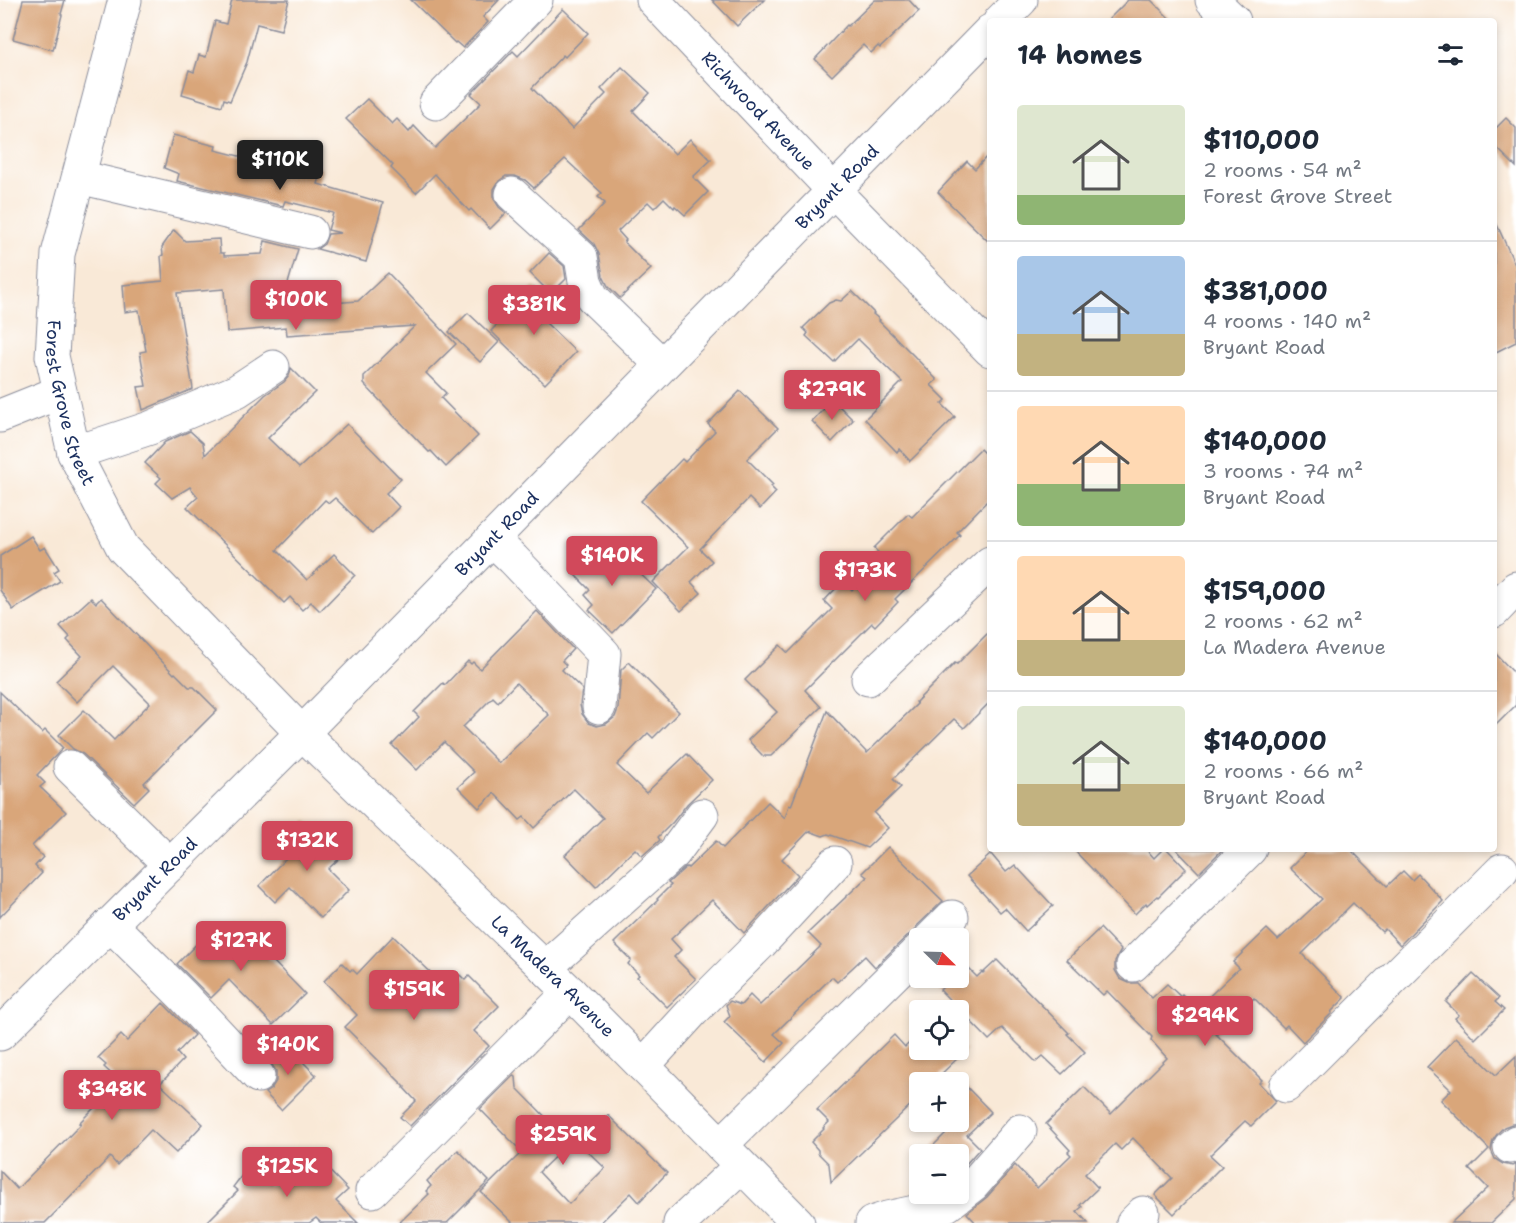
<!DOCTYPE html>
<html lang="en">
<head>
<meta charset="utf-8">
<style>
  body { margin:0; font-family:"Shantell Sans",sans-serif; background:#f6f6f7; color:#1f2937; height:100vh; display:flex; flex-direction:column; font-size:22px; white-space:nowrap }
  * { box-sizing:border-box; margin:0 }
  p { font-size:20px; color:#747a83 }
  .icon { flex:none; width:33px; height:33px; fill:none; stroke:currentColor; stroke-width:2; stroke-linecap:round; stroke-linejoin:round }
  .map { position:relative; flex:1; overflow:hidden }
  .sheet { position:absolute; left:987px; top:18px; width:510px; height:834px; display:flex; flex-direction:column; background:#fff; border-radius:6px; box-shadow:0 3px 9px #0003 }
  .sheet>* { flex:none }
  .needle { width:39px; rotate:113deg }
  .fabs { position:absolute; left:909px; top:928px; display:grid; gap:12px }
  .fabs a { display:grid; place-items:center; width:60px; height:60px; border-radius:6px; background:#fff; box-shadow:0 3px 9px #0003; font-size:30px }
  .price { position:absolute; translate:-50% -51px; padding:0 14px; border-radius:6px; background:#d1495b; color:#fff; font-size:20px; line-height:39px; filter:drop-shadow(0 2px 3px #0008) }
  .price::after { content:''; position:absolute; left:50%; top:36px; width:18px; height:14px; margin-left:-9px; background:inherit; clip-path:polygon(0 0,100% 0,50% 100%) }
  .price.selected { background:#222; color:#fff }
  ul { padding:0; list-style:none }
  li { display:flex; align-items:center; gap:18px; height:150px; padding:0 30px }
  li+li { border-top:2px solid #e0e1e3 }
  li span { display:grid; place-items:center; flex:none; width:168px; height:120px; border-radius:6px; color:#555 }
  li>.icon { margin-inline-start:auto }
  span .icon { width:72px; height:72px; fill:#fffc; stroke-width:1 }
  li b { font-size:26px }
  h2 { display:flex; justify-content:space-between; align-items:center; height:72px; padding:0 30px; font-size:26px }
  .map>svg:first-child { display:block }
  .building { fill:#d9a67a; fill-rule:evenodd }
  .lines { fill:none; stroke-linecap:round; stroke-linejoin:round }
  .minor-casing { stroke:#8a8c9a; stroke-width:35 }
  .minor { stroke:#fff; stroke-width:33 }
  .labels { text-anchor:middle; stroke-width:4.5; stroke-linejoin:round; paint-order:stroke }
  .street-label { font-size:18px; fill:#1b2f5e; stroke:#fff }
</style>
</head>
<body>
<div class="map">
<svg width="1516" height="1223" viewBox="0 0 1516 1223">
  <rect width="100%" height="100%" fill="#fff"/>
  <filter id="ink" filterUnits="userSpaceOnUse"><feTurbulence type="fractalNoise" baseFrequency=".0167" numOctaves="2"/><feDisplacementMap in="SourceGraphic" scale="12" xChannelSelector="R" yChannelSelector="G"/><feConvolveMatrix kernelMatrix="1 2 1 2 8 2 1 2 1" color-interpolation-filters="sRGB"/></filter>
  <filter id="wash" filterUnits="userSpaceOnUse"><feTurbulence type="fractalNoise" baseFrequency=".008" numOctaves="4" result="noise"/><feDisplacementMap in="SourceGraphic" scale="24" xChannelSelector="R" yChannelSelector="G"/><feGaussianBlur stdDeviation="1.35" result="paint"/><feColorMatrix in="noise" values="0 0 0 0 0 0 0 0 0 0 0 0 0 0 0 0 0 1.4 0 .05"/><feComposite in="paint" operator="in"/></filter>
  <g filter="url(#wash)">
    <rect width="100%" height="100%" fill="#f9e9d7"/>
    <g id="blocks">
      <g class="building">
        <polygon points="23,0 65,0 61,14 62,15 53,50 13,39"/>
        <polygon points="232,0 289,0 281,30 257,24 247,62 230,101 224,99 222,106 182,94 189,70 194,72 199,55 206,57 215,21 226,24"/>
        <polygon points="411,0 499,0 483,17 488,22 463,48 456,42 455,43"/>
        <polygon points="712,0 764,0 737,26"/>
        <polygon points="875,0 909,0 919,11 880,48 878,46 871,53 863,45 832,76 815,59 847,25 848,26"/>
        <polygon points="1128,0 1151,0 1172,21 1107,21"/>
        <polygon points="563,9 588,33 565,57 563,55 532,88 572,129 606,94 601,89 622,67 650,93 633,111 675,154 690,139 711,160 693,177 708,192 685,215 675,206 674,208 664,198 654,208 648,202 618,231 626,240 624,242 651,269 620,298 608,286 603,276 599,254 594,244 579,230 605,203 598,197 602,193 565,159 534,188 525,180 515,176 506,176 499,181 494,189 494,199 499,207 506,213 490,229 471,209 469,211 435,174 416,193 391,168 393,165 346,119 367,99 392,124 397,119 409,132 414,126 435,148 481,103 471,94 513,51 518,56"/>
        <polygon points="1506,118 1516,128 1516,167 1494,145 1494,130"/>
        <polygon points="173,135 216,146 215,150 275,165 276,157 322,169 318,184 383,203 366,262 317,249 324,244 328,234 341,233 328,230 333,213 285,201 283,206 177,181 179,174 164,168"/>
        <polygon points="990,153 990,243 938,192 967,161 975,169"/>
        <polygon points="1494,218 1516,267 1516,342 1494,353"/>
        <polygon points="174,230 185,241 219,239 220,253 224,253 224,256 262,254 265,241 298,249 287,287 298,290 293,306 358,301 388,273 456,344 426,373 446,393 441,398 478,436 446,467 431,451 429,452 364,384 364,376 415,326 287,335 286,327 227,332 224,289 177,293 193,389 143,410 138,387 146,386 140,352 146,351 139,310 125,312 123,285 163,281 161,256 163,255 162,247"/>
        <polygon points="549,253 564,266 566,279 551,294 530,273"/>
        <polygon points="534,287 558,310 546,323 576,352 545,384 491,331"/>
        <polygon points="852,291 874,313 873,314 880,320 879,321 914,356 937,380 931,385 946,400 942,404 955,417 910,461 899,449 897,452 865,419 902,382 858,339 850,347 849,346 834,362 806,336 808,333 803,328 829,303 836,300 841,301"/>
        <polygon points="468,313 499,342 480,362 449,332"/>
        <polygon points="291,368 315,392 268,438 299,468 347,424 401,479 386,493 399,507 372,534 335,498 329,503 325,500 277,550 307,580 334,554 355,575 320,611 311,602 302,610 290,597 284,603 187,507 198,497 190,487 172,498 156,483 161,478 145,463 165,442 190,431 203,443 205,455 265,395 284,382 289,376"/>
        <polygon points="740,391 778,428 747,459 773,485 771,487 776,492 760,509 749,498 700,549 712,561 691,582 701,593 681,611 653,582 688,547 641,501 682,459 685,462 715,431 708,424"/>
        <polygon points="833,400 853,420 832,442 812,421"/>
        <polygon points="980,449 990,459 990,498 957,532 960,535 895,599 898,602 875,626 872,623 805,690 821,707 771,756 763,756 748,740 777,712 745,680 780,645 788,653 832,609 824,601 843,581 852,590 884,559 874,548 908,514 912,517"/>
        <polygon points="31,536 40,550 45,547 59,569 54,572 60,581 13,610 0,590 0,556"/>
        <polygon points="606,544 632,570 634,568 656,589 613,633 589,610 594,605 585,595 590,590 571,571 595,547 600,551"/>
        <polygon points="91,598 96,603 101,598 174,674 175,673 189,687 194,687 217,710 144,783 149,788 134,803 83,754 73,749 59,735 84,710 114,740 150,703 113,666 77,702 56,681 82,656 67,640 70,637 60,626"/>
        <path d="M537 611 573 649 562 661 566 665 562 670 582 689 580 705 582 714 589 723 597 726 606 724 615 717 618 709 621 670 629 662 679 712 653 738 648 733 617 765 646 793 687 754 712 780 687 804 673 822 658 837 660 840 642 856 635 849 596 887 565 855 603 818 574 789 534 828 524 817 520 820 494 793 479 808 458 787 474 772 444 742 417 770 392 745 419 717 414 712 443 683 445 685 468 661 471 664 473 662 480 669ZM516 683 549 715 499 763 463 727 493 697 498 702Z"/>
        <polygon points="990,631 990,702 964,728 954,719 893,779 901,787 874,813 888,828 867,848 828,834 823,836 809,831 782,859 798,875 744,933 712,900 671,939 681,950 674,957 696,979 667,1007 637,977 639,975 628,964 631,960 614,943 658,900 657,899 671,885 668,883 686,867 688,868 716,841 723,848 768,802 785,818 789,805 791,806 827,711 867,753 917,704 916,702 955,663 957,664"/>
        <polygon points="1494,652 1516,675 1516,705 1494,727"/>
        <polygon points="0,692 42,733 45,730 63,748 37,775 45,783 40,787 66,812 32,846 43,857 35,866 42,873 0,917"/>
        <polygon points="306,821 342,856 328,869 349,890 321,918 290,887 275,902 259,886 289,855 281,846"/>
        <polygon points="888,847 943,901 917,926 913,932 907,936 875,967 865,956 837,982 832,977 774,1034 784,1043 766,1062 724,1022 730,1016 726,1005 730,1001 741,1005 750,995 760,1005 821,946 808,933 867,877 862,873"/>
        <polygon points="1073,849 1146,849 1154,858 1163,849 1167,849 1186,869 1158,897 1157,896 1147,905 1146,903 1135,914"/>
        <polygon points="1176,849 1223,849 1199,873"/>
        <polygon points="1309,849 1350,849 1387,886 1403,871 1412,880 1418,874 1443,901 1400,945 1385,929 1382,932 1353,903 1302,954 1345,998 1331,1012 1332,1013 1303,1042 1287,1025 1284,1028 1254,998 1216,1034 1262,1080 1259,1083 1276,1101 1251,1126 1245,1121 1210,1155 1222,1166 1174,1214 1155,1195 1172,1178 1133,1138 1121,1150 1115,1144 1085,1174 1098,1188 1080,1205 1082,1207 1077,1211 1088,1223 976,1223 967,1213 987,1197 1015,1165 1037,1188 1071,1155 1068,1152 1070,1150 1046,1124 1084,1087 1111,1114 1167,1058 1151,1040 1152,1037 1107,991 1103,995 1067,960 1100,928 1121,950 1115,961 1115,970 1120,979 1129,983 1138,983 1152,998 1167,984 1181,997 1182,995 1196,1009 1239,968 1233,962 1267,929 1278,940 1322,899 1290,868"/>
        <polygon points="991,854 1006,872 1015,865 1053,906 1026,931 1005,908 1000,912 967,876"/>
        <polygon points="233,924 270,960 271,959 305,994 273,1025 229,980 211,998 177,964 211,929 219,938"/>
        <polygon points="393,936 447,988 460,975 465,980 469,976 499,1006 474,1031 489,1046 410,1126 400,1117 416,1101 404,1088 405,1087 345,1027 357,1015 324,981 342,963 350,971 352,969 357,974"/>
        <polygon points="997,960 1069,1033 1067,1034 1085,1052 1062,1074 1043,1056 1036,1062 1002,1028 989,1040 940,990 952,978 958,978 958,971 965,965 977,977 982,972 983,973"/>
        <polygon points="1473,974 1499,998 1495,1002 1504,1010 1475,1039 1455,1018 1459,1015 1446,1002"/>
        <polygon points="163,1003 194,1035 177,1053 183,1060 160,1084 203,1124 176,1153 151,1130 117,1165 110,1157 45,1223 0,1223 0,1171 17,1189 81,1124 79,1123 120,1082 104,1067 106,1065 98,1058 121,1035 127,1041"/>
        <polygon points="920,1033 920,1050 966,1050 932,1083 920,1083 920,1096 831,1182 829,1164 818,1153 818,1150 811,1142 824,1129 823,1128 829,1122 817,1110 894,1035 905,1047"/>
        <polygon points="1456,1037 1496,1075 1516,1056 1516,1124 1512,1124 1504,1127 1498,1133 1493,1140 1491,1150 1495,1159 1503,1164 1513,1166 1516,1164 1516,1199 1491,1223 1451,1223 1488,1188 1469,1169 1489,1149 1441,1100 1451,1090 1427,1067"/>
        <polygon points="284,1043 316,1075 281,1110 265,1093 271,1089 276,1081 276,1071 268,1059"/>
        <polygon points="513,1076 516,1077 517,1088 570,1142 539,1172 569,1204 605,1168 580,1144 608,1115 667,1173 639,1202 631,1193 600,1223 513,1223 481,1192 522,1152 480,1109"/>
        <polygon points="958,1078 991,1112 967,1135 980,1148 958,1173 958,1155 924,1155 956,1123 958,1126"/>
        <polygon points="458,1150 489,1181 447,1223 399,1223 429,1194 426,1191 431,1186 427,1181"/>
        <polygon points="308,1156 313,1161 317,1158 348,1190 336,1201 358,1223 321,1223 316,1218 309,1223 206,1223 238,1191 233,1187 246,1170 254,1176 255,1174 270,1185 292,1163 296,1167"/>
      </g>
    </g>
  </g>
  <g filter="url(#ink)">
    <use href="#blocks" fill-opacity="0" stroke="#8a8c9a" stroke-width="1.5"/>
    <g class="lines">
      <g class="minor-casing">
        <g id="minor">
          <path id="s1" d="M125 0 58 254 52 356 74 453 123 548 302 733 570 992 798 1223"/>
          <path id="s2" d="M653 0 833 190 990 350"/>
          <polyline points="1212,0 1234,21"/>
          <polyline points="1000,21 1021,0"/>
          <polyline points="436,103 536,0"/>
          <polyline points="79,177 310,232"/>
          <polyline points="512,194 581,257 585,281 592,297 662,365"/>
          <polyline points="0,416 60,392"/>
          <polyline points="74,453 150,428 237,391 273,367"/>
          <polyline points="492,539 513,559 604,654 599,707"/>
          <polyline points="1494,611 1516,588"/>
          <polyline points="868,679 990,563"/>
          <polyline points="70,767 170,865"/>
          <polyline points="110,924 183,996 258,1076"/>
          <polyline points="930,939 952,917"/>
          <polyline points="1133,965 1250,849"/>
          <polyline points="545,968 674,853 702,815"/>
          <path id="s3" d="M0 1034 302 733 990 31"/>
          <polyline points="643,1066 693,1011 760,944 835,863"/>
          <polyline points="1286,1086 1502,870"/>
          <polyline points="721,1145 920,949"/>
          <polyline points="1510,1147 1516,1142"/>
          <polyline points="372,1191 570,992"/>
          <polyline points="680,1223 741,1166"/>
          <polyline points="872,1223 887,1218 947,1205 973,1185 1020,1131"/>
          <polyline points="1133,1223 1143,1213"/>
        </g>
      </g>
      <use href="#minor" class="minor"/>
    </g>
  </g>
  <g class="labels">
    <g class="street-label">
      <text dy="6" stroke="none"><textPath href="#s2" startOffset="153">Richwood Avenue</textPath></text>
      <text dy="6" stroke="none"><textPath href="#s3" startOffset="1191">Bryant Road</textPath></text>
      <text dy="6" stroke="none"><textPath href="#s1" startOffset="414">Forest Grove Street</textPath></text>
      <text dy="6" stroke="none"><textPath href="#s3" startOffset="705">Bryant Road</textPath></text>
      <text dy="6" stroke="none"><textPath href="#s3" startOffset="219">Bryant Road</textPath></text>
      <text dy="6" stroke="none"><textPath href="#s1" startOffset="1178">La Madera Avenue</textPath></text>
    </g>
  </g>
</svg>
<div class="fabs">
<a><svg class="needle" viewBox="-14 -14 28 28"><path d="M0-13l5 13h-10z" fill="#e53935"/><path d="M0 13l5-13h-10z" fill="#747a83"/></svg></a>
<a><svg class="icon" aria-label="locate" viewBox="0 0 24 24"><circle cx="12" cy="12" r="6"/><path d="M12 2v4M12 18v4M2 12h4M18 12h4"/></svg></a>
<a>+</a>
<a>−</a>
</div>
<b class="price selected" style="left:280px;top:191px">$110K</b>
<b class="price" style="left:296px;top:331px">$100K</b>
<b class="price" style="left:534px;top:336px">$381K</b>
<b class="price" style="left:832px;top:421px">$279K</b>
<b class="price" style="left:612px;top:587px">$140K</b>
<b class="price" style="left:865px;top:602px">$173K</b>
<b class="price" style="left:307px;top:872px">$132K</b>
<b class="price" style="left:241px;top:972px">$127K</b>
<b class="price" style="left:414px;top:1021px">$159K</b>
<b class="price" style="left:1205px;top:1047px">$294K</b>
<b class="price" style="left:288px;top:1076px">$140K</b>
<b class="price" style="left:112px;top:1121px">$348K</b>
<b class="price" style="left:563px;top:1166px">$259K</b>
<b class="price" style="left:287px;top:1198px">$125K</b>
<section class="sheet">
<h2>14 homes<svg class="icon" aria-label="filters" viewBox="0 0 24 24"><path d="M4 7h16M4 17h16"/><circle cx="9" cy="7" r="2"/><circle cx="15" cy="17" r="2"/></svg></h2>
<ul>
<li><span style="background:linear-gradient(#dfe7d0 75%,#8fb573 0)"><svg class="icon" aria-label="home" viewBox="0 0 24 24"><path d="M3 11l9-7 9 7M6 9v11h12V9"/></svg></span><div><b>$110,000</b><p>2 rooms · 54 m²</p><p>Forest Grove Street</p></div></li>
<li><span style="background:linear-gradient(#a9c7e8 65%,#c2b280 0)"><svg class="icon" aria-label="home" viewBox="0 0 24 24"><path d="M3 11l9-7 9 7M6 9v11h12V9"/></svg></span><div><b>$381,000</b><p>4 rooms · 140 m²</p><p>Bryant Road</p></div></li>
<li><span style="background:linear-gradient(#ffd9b3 65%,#8fb573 0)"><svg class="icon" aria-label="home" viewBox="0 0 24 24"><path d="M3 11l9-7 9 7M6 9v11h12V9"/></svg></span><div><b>$140,000</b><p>3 rooms · 74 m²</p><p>Bryant Road</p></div></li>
<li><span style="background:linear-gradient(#ffd9b3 70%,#c2b280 0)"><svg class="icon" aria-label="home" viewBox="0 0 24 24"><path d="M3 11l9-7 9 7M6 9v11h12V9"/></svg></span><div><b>$159,000</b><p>2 rooms · 62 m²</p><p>La Madera Avenue</p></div></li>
<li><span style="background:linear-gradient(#dfe7d0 65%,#c2b280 0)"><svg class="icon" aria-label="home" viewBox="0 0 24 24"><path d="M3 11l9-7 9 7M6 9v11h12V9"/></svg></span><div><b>$140,000</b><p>2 rooms · 66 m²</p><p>Bryant Road</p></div></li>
</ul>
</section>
</div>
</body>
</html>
